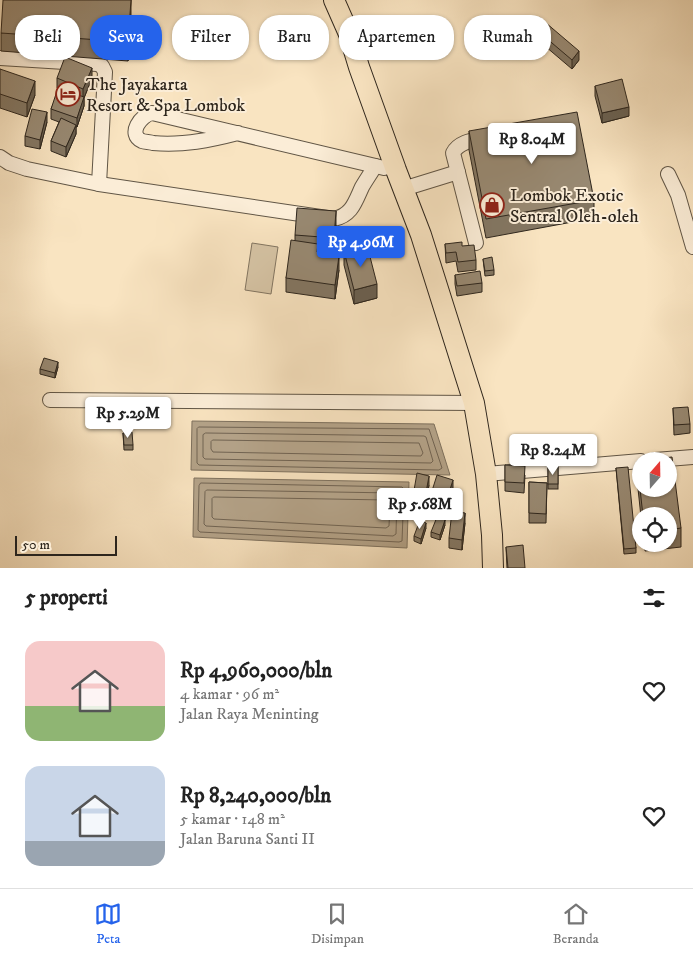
<!DOCTYPE html>
<html lang="id">
<head>
<meta charset="utf-8">
<style>
  body { margin:0; font-family:"IM FELL DW Pica",serif; background:#f6f6f6; color:#222; height:100vh; display:flex; flex-direction:column; font-size:19px; white-space:nowrap }
  * { box-sizing:border-box; margin:0 }
  p { font-size:16px; color:#767676 }
  .icon { flex:none; width:28px; height:28px; fill:none; stroke:currentColor; stroke-width:2; stroke-linecap:round; stroke-linejoin:round }
  .map { position:relative; height:568px; overflow:hidden }
  .details { display:flex; flex-direction:column; background:#fff; flex:1 }
  .details>* { flex:none }
  .guide { position:absolute; left:15px; top:15px; width:664px; height:45px; display:flex; gap:10px }
  .needle { width:32px; rotate:20deg }
  .controls { position:absolute; left:632px; top:452px; display:grid; gap:10px }
  .controls a { display:grid; place-items:center; width:45px; height:45px; border-radius:50%; background:#fff; box-shadow:0 1px 4px #0004; font-size:25px }
  .scale { position:absolute; left:15px; bottom:12px; width:102px; box-sizing:border-box; padding-left:5px; border:2px solid #2e261d; border-top:0; font-size:14px; line-height:18px; white-space:nowrap; color:#2e261d; -webkit-text-stroke:4px #fbedd7; paint-order:stroke }
  .price { position:absolute; translate:-50% -42px; padding:0 11px; border-radius:5px; background:#fff; color:#222; font-size:16px; line-height:32px; filter:drop-shadow(0 1px 2px #0008) }
  .price::after { content:''; position:absolute; left:50%; top:30px; width:15px; height:11px; margin-left:-8px; background:inherit; clip-path:polygon(0 0,100% 0,50% 100%) }
  .price.active { background:#2563eb; color:#fff }
  ul { padding:0; list-style:none }
  li { display:flex; align-items:center; gap:15px; height:125px; padding:0 25px }
  li span { display:grid; place-items:center; flex:none; width:140px; height:100px; border-radius:15px; color:#555 }
  li>.icon { margin-inline-start:auto }
  span .icon { width:60px; height:60px; fill:#fffc; stroke-width:1 }
  li b { font-size:21px }
  h2 { display:flex; justify-content:space-between; align-items:center; height:60px; padding:0 25px; font-size:21px }
  .tag { padding:0 18px; border-radius:20px; background:#fff; box-shadow:0 1px 4px #0004; font-size:18px; line-height:45px }
  .tag.active { background:#2563eb; color:#fff }
  .menu { display:flex; justify-content:space-around; align-items:center; height:70px; border-top:1px solid #e0e0e0; background:#fff; font-size:14px; color:#767676 }
  .menu a { display:grid; justify-items:center; gap:2px }
  .menu .active { color:#2563eb }
  .map>svg:first-child { display:block }
  .green { fill:#d6c4a5; stroke:#827561 }
  .water { fill:#b4a389; stroke:#7e715e }
  .lines { fill:none; stroke-linecap:round; stroke-linejoin:round }
  .shore { stroke:#716453; stroke-width:1 }
  .minor-casing { stroke:#615646; stroke-width:16 }
  .highway-casing { stroke:#2e261d; stroke-width:22 }
  .minor { stroke:#fbedd7; stroke-width:14 }
  .highway { stroke:#f9e4c1; stroke-width:20 }
  .wall { fill:#837662; stroke:#2e261d }
  .shaded-wall { fill:#6a6050; stroke:#2e261d }
  .building { fill:#988972; stroke:#2e261d; fill-rule:evenodd }
  .labels { text-anchor:middle; stroke-width:4; stroke-linejoin:round; paint-order:stroke }
  .poi-label { font-size:18px; fill:#2e261d; stroke:#fbedd7; text-anchor:start }
</style>
</head>
<body>
<div class="map">
<svg width="693" height="568" viewBox="0 0 693 568">
  <rect width="100%" height="100%" fill="#f9e4c1"/>
  <filter id="stains"><feTurbulence type="fractalNoise" baseFrequency=".004" numOctaves="4"/><feColorMatrix values="0 0 0 0 .2 0 0 0 0 .09 0 0 0 0 .02 0 0 0 .5 -.17"/></filter>
  <radialGradient id="worn" r=".72"><stop offset=".6" stop-color="#630" stop-opacity="0"/><stop offset="1" stop-color="#630" stop-opacity=".3"/></radialGradient>
  <polygon class="green" points="252,243 278,247 271,294 245,290"/>
  <g class="water">
    <polygon points="192,421 434,424 450,475 191,470"/>
    <polygon points="194,478 409,482 407,548 193,537"/>
  </g>
  <g class="lines">
    <g class="shore">
      <polygon points="199,427 429,429 442,468 439,470 199,465 197,463 197,429"/>
      <polygon points="206,433 424,436 426,437 433,461 431,463 205,459 203,457 203,435"/>
      <polygon points="213,440 419,443 423,453 421,456 213,452 211,449 211,442"/>
      <polygon points="201,483 402,487 404,489 402,541 399,542 200,532 198,530 199,486"/>
      <polygon points="207,490 395,493 397,495 396,534 393,536 206,526 204,524 205,492"/>
      <polygon points="214,497 387,500 390,503 389,526 386,528 214,519 212,517 212,499"/>
    </g>
    <g class="minor-casing">
      <g id="minor">
        <polyline points="0,58 97,64 102,66 105,72 99,184"/>
        <path d="M238 133C211 140 182 146 153 143 150 142 145 142 142 141 127 134 141 115 152 113L384 168"/>
        <path d="M0 157 9 163 27 169 99 184 334 219C352 215 355 202 362 187 366 180 371 173 375 166"/>
        <polyline points="668,174 678,195 693,247"/>
        <polyline points="403,189 458,172"/>
        <path d="M476 243 453 153C459 141 475 140 488 137"/>
        <polyline points="50,400 474,403"/>
        <polyline points="655,460 693,457"/>
        <polyline points="486,474 641,461"/>
      </g>
    </g>
    <g class="highway-casing">
      <polyline id="highway" points="334,0 349,34 359,67 396,170 421,235 474,403 486,474 492,535 493,568"/>
    </g>
    <use href="#minor" class="minor"/>
    <use href="#highway" class="highway"/>
  </g>
  <g class="wall">
    <polygon points="131,16 128,61 1,51 1,33"/>
    <polygon points="532,26 579,60 572,69 532,35"/>
    <polygon points="0,69 35,95 27,117 0,108"/>
    <polygon points="57,78 92,78 84,98 84,106 77,127 76,127 76,134 66,157 51,151 51,141 59,122 51,119 51,109 60,89 57,88"/>
    <polygon points="595,86 629,116 602,123 595,96"/>
    <polygon points="47,122 40,149 25,146 25,136"/>
    <polygon points="469,131 594,200 594,218 486,238 469,150"/>
    <polygon points="336,225 334,252 318,251 318,252 339,270 335,299 286,292 286,278 295,241 295,235"/>
    <polygon points="445,244 462,246 476,260 476,270 458,272 456,261 446,263"/>
    <polygon points="344,251 377,298 354,304 344,265"/>
    <polygon points="483,259 494,270 494,275 485,276"/>
    <polygon points="455,275 482,283 482,292 457,296 455,284"/>
    <polygon points="58,367 55,378 40,374 40,369"/>
    <polygon points="673,408 690,424 690,433 674,435"/>
    <polygon points="123,433 133,445 133,450 124,450"/>
    <polygon points="637,461 681,528 681,547 645,551 645,544 669,544 669,516 641,516 641,517 637,479"/>
    <polygon points="505,465 525,475 524,493 505,491"/>
    <rect x="548" y="467" width="10" height="22"/>
    <polygon points="616,468 636,548 636,553 624,554"/>
    <polygon points="529,482 547,483 546,523 529,523"/>
    <polygon points="429,485 425,508 413,506 413,496"/>
    <polygon points="453,490 447,509 431,504 431,494"/>
    <polygon points="465,523 462,550 449,548 449,538"/>
    <polygon points="445,525 440,540 431,537 431,532"/>
    <polygon points="426,528 421,544 414,541 414,536"/>
    <polygon points="506,547 525,568 507,568"/>
  </g>
  <g class="shaded-wall">
    <polygon points="131,0 131,16 128,61 128,42"/>
    <polygon points="579,51 579,60 572,69 572,60"/>
    <polygon points="92,68 92,78 84,98 84,106 77,127 77,118 83,97 83,89"/>
    <polygon points="35,81 35,95 27,117 27,103"/>
    <polygon points="629,107 629,116 602,123 602,113"/>
    <polygon points="47,112 47,122 40,149 40,140"/>
    <polygon points="76,125 76,134 66,157 66,147"/>
    <polygon points="336,211 336,225 334,252 334,238"/>
    <polygon points="339,256 339,270 335,299 335,285"/>
    <polygon points="377,284 377,298 354,304 354,290"/>
    <polygon points="58,362 58,367 55,378 55,373"/>
    <polygon points="429,476 429,485 425,508 425,498"/>
    <polygon points="453,480 453,490 447,509 447,499"/>
    <polygon points="465,513 465,523 462,550 462,540"/>
    <polygon points="445,520 445,525 440,540 440,535"/>
    <polygon points="426,523 426,528 421,544 421,539"/>
  </g>
  <g class="building">
    <polygon points="3,0 131,0 128,42 1,33"/>
    <polygon points="539,17 579,51 572,60 532,26"/>
    <polygon points="65,57 92,68 83,89 57,78"/>
    <polygon points="0,69 35,81 27,103 0,94"/>
    <polygon points="622,79 629,107 602,113 595,86"/>
    <polygon points="58,88 84,97 77,118 51,109"/>
    <polygon points="32,109 47,112 40,140 25,136"/>
    <polygon points="577,112 594,200 486,219 469,131"/>
    <polygon points="61,118 76,125 66,147 51,141"/>
    <polygon points="297,208 336,211 334,238 295,235"/>
    <polygon points="291,240 318,244 317,252 339,256 335,285 286,278"/>
    <polygon points="462,242 462,246 474,245 476,260 458,262 456,252 446,253 445,244"/>
    <polygon points="367,245 377,284 354,290 344,251"/>
    <polygon points="492,257 494,270 485,271 483,259"/>
    <polygon points="480,271 482,283 457,286 455,275"/>
    <polygon points="44,358 58,362 55,373 40,369"/>
    <polygon points="688,407 690,424 674,425 673,408"/>
    <polygon points="132,432 133,445 124,445 123,433"/>
    <path d="M672 457 681 528 669 530V516H643L637 461ZM641 461H669V489H641Z"/>
    <polygon points="505,465 525,466 524,483 505,482"/>
    <rect x="548" y="467" width="10" height="17"/>
    <polygon points="628,467 636,548 624,549 616,468"/>
    <polygon points="417,473 429,476 425,498 413,496"/>
    <polygon points="437,475 453,480 447,499 431,494"/>
    <polygon points="529,482 547,483 546,514 529,513"/>
    <polygon points="452,511 465,513 462,540 449,538"/>
    <polygon points="437,517 445,520 440,535 431,532"/>
    <polygon points="420,520 426,523 421,539 414,536"/>
    <polygon points="523,545 525,568 508,568 506,547"/>
  </g>
  <defs>
    <g id="hotel-ring" transform="scale(1.25)"><circle r="9.5" fill="#fbedd7" stroke="#8f2418" stroke-width="1.5"/><path d="M-6-4.5h1.5V1H6V5H4.5V3h-9V5H-6ZM-4 0a1.8 1.8 0 1 1 3.6 0ZM.5 0V-2.5h3Q6-2.5 6 0Z" fill="#8f2418"/></g>
    <g id="shop-ring" transform="scale(1.25)"><circle r="9.5" fill="#fbedd7" stroke="#8f2418" stroke-width="1.5"/><path d="M-5-2.5h2.3a2.7 3.5 0 0 1 5.4 0H5L5.5 6h-11ZM-1.5-2.5h3a1.5 2.3 0 0 0-3 0Z" fill="#8f2418"/></g>
  </defs>
  <g fill-rule="evenodd">
    <use href="#hotel-ring" x="68" y="94"/>
    <use href="#shop-ring" x="492" y="205"/>
  </g>
  <g class="labels">
    <g class="poi-label">
      <text x="86" y="90">The Jayakarta<tspan x="86" dy="21">Resort &amp; Spa Lombok</tspan></text>
      <text x="510" y="201">Lombok Exotic<tspan x="510" dy="21">Sentral Oleh-oleh</tspan></text>
    </g>
  </g>
  <rect width="100%" height="100%" filter="url(#stains)"/>
  <rect width="100%" height="100%" fill="url(#worn)"/>
</svg>
<div class="controls">
<a><svg class="needle" viewBox="-14 -14 28 28"><path d="M0-13l5 13h-10z" fill="#e53935"/><path d="M0 13l5-13h-10z" fill="#767676"/></svg></a>
<a><svg class="icon" aria-label="locate" viewBox="0 0 24 24"><circle cx="12" cy="12" r="6"/><path d="M12 2v4M12 18v4M2 12h4M18 12h4"/></svg></a>
</div>
<div class="scale">50 m</div>
<b class="price" style="left:532px;top:165px">Rp 8.04M</b>
<b class="price active" style="left:361px;top:268px">Rp 4.96M</b>
<b class="price" style="left:128px;top:439px">Rp 5.29M</b>
<b class="price" style="left:553px;top:476px">Rp 8.24M</b>
<b class="price" style="left:420px;top:530px">Rp 5.68M</b>
<div class="guide">
<a class="tag">Beli</a>
<a class="tag active">Sewa</a>
<a class="tag">Filter</a>
<a class="tag">Baru</a>
<a class="tag">Apartemen</a>
<a class="tag">Rumah</a>
</div>
</div>
<section class="details">
<h2>5 properti<svg class="icon" aria-label="filters" viewBox="0 0 24 24"><path d="M4 7h16M4 17h16"/><circle cx="9" cy="7" r="2"/><circle cx="15" cy="17" r="2"/></svg></h2>
<ul>
<li><span style="background:linear-gradient(#f6c9c9 65%,#8fb573 0)"><svg class="icon" aria-label="home" viewBox="0 0 24 24"><path d="M3 11l9-7 9 7M6 9v11h12V9"/></svg></span><div><b>Rp 4,960,000/bln</b><p>4 kamar · 96 m²</p><p>Jalan Raya Meninting</p></div><svg class="icon" aria-label="heart" viewBox="0 0 24 24"><path d="M12 20l-8-8c-3-5 5-10 8-4 3-6 11-1 8 4z"/></svg></li>
<li><span style="background:linear-gradient(#c9d6e8 75%,#9aa5b1 0)"><svg class="icon" aria-label="home" viewBox="0 0 24 24"><path d="M3 11l9-7 9 7M6 9v11h12V9"/></svg></span><div><b>Rp 8,240,000/bln</b><p>5 kamar · 148 m²</p><p>Jalan Baruna Santi II</p></div><svg class="icon" aria-label="heart" viewBox="0 0 24 24"><path d="M12 20l-8-8c-3-5 5-10 8-4 3-6 11-1 8 4z"/></svg></li>
</ul>
</section>
<nav class="menu">
<a class="active"><svg class="icon" aria-label="map" viewBox="0 0 24 24"><path d="M3 6l6-2 6 2 6-2v14l-6 2-6-2-6 2zM9 4v14M15 6v14"/></svg>Peta</a>
<a><svg class="icon" aria-label="saved" viewBox="0 0 24 24"><path d="M7 4h10v16l-5-4-5 4z"/></svg>Disimpan</a>
<a><svg class="icon" aria-label="home" viewBox="0 0 24 24"><path d="M3 11l9-7 9 7M6 9v11h12V9"/></svg>Beranda</a>
</nav>
</body>
</html>
